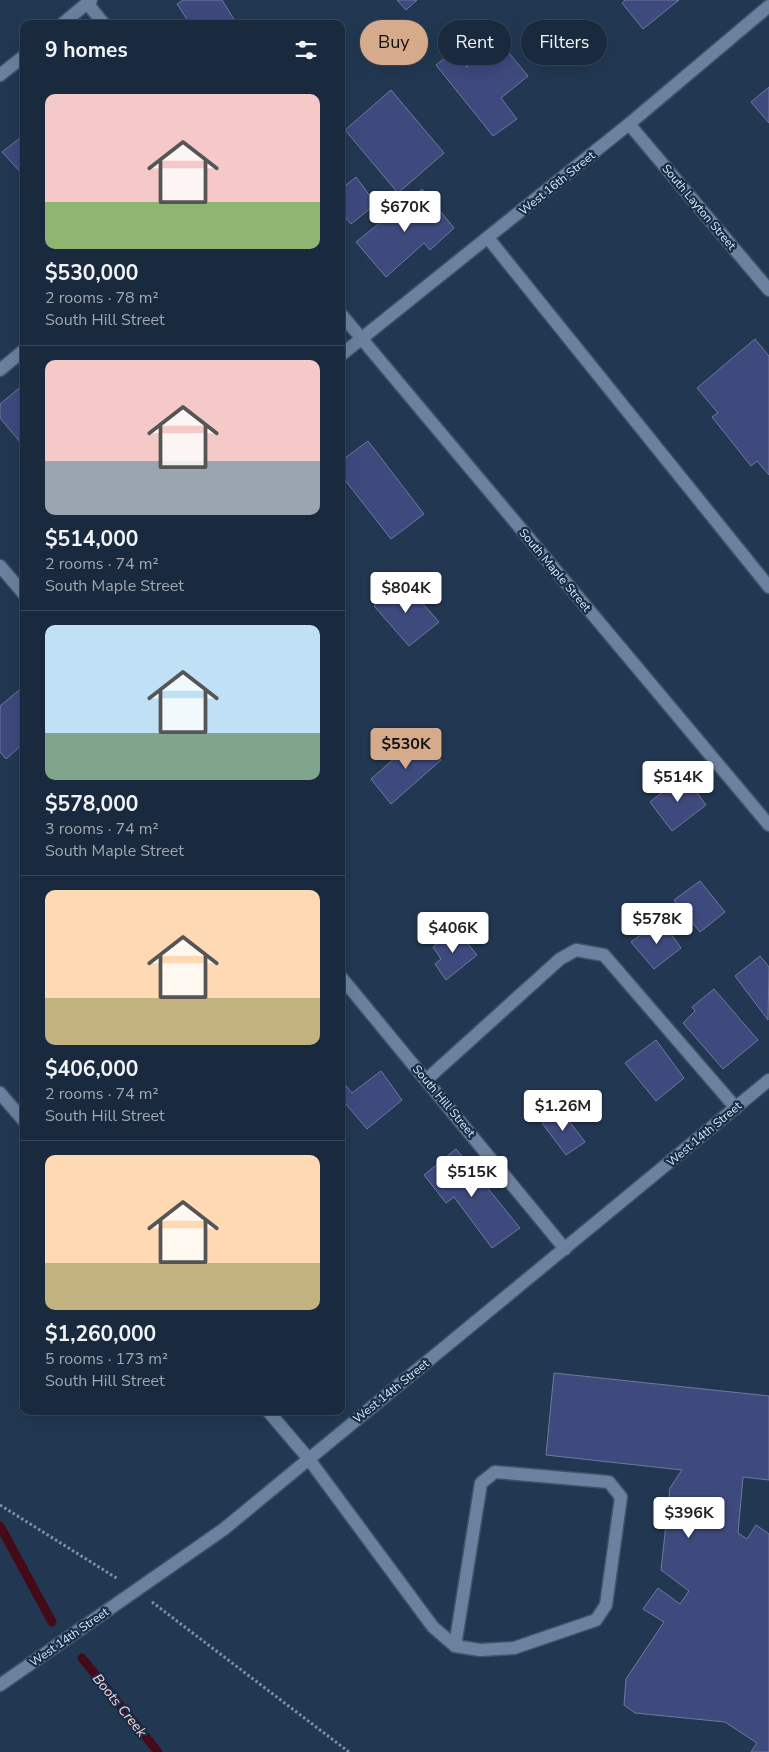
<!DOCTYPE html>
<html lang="en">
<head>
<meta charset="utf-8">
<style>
  body { margin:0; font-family:"Nunito Sans",sans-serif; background:#233245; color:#f1f3f6; height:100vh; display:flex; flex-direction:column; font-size:19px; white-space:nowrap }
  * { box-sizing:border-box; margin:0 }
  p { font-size:16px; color:#9fa7b0 }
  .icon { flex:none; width:28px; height:28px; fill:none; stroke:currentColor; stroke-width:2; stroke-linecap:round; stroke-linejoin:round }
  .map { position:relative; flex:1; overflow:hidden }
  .panel { position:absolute; left:20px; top:20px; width:325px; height:1395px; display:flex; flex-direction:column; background:#1a2a3e; border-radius:10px; box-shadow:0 5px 20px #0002,0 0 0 1px #384658 }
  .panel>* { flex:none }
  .banner { position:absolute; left:360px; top:20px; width:334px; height:45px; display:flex; gap:10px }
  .price { position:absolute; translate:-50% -42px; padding:0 11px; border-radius:5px; background:#fff; color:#222; font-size:16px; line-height:32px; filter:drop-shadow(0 1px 2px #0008) }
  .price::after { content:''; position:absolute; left:50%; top:30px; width:15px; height:11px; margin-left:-8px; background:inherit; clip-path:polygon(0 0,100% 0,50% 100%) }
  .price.active { background:#d6ab8b; color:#111 }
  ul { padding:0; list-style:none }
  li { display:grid; align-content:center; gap:10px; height:265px; padding:0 25px }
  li+li { border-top:1px solid #384658 }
  li span { display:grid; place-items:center; height:155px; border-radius:10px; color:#555 }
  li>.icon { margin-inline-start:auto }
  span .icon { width:90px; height:90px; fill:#fffc; stroke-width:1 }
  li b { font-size:21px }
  h2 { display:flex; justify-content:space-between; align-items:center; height:60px; padding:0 25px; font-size:21px }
  .chip { padding:0 18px; border-radius:22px; background:#1a2a3e; box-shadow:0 5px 20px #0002,0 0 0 1px #384658; font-size:18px; line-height:45px }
  .chip.active { background:#d6ab8b; color:#111 }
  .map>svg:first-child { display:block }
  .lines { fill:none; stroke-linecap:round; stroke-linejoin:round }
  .stream { stroke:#450a18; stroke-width:9 }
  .building { fill:#3e497e; stroke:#70799b }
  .lane-casing { stroke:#405368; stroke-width:15 }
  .street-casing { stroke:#405368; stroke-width:15 }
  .path { stroke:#7e90a5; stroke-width:3; stroke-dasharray:2.5 2.5; stroke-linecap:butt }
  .lane { stroke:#6a829f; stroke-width:12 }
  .street { stroke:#6a829f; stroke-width:12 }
  .labels { text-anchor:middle; stroke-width:4.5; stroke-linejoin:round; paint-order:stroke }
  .street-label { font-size:12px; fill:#dae8f8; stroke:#182e47 }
  .water-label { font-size:14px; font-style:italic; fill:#fed4d7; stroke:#182e47 }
</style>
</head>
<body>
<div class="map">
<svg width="769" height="1752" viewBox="0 0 769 1752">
  <rect width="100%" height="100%" fill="#223852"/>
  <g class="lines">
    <g class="stream">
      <polyline points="0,1526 52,1622"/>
      <polyline points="82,1658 158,1752"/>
    </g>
  </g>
  <g class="building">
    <polygon points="183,0 222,0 237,24 190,24 177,4"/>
    <polygon points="397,0 417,0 406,10"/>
    <polygon points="625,0 679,0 643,29 622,3"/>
    <polygon points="499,41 528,76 501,98 517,119 493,136 436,65 454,51 467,67"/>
    <polygon points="769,87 769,123 751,102"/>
    <polygon points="391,90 444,153 398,193 345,130"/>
    <polygon points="24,135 24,176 2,152"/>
    <polygon points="356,177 376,204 351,224 341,213 341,189"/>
    <polygon points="422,189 454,228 430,250 424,243 386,277 356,242"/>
    <polygon points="755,339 769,356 769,475 757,461 751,466 712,417 718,413 697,388"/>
    <polygon points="23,385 24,441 21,443 0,418 0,404"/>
    <polygon points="368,441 424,514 391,539 341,475 341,461"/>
    <polygon points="403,581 439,622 409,646 374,606"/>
    <polygon points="24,686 24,743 6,759 0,752 0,706"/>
    <polygon points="419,737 441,760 391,804 371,779"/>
    <polygon points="684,775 706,805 672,831 650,802"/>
    <polygon points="700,881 725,912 700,932 674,900"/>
    <polygon points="661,920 681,948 654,969 631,942"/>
    <polygon points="456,929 477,955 446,980 435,964 441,959 433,947"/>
    <polygon points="760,956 769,967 768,1020 735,976"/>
    <polygon points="714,989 758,1040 723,1069 683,1023 695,1011 692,1007"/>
    <polygon points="656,1040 684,1078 656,1101 625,1063"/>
    <polygon points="381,1071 402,1100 367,1129 345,1103 341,1106 341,1080 352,1093"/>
    <polygon points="560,1109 585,1142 566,1155 542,1123"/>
    <polygon points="456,1149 520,1228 492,1248 454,1197 446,1203 424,1175"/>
    <polygon points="554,1373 769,1396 769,1480 743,1477 738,1533 747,1539 756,1525 769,1534 769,1752 751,1752 757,1743 725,1722 635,1713 624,1705 626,1679 664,1622 643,1609 658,1588 680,1604 689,1591 661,1570 670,1488 682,1470 546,1455"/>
  </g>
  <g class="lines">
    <g class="lane-casing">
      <g id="lane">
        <polyline points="488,238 769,587"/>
        <polyline points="0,370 24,350"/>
        <polyline points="426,1080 560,959 576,950 604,955 736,1108"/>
        <polyline points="308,1458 433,1627 455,1646 480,1650 514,1648 596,1620 606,1605 621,1497 609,1482 495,1472 481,1483 455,1646"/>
      </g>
    </g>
    <g class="street-casing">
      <g id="street">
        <polyline points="87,3 104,24"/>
        <polyline points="62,24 91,0"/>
        <polyline points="0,75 24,56"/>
        <polyline points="629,124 769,290"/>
        <polyline points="341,314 769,825"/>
        <polyline points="341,355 629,124 769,6"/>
        <polyline points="0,566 24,594"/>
        <polyline points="341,977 565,1249"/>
        <polyline points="0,1093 24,1121"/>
        <polyline points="268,1411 308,1458"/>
        <polyline points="0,1685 224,1529 769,1080"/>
      </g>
    </g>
    <g class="path">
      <polyline points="0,1505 118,1579"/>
      <polyline points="152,1602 349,1752"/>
    </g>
    <use href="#lane" class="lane"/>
    <use href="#street" class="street"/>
  </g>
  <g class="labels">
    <g class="street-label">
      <text transform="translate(557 183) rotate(-39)" y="4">West 16th Street</text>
      <text transform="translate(699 207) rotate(50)" y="4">South Layton Street</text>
      <text transform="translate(555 570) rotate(50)" y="4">South Maple Street</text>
      <text transform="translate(444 1101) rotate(50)" y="4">South Hill Street</text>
      <text transform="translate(704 1134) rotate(-40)" y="4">West 14th Street</text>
      <text transform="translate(391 1391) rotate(-39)" y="4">West 14th Street</text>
      <text transform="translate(69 1637) rotate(-35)" y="4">West 14th Street</text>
    </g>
    <g class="water-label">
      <text transform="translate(120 1705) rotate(51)" y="5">Boots Creek</text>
    </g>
  </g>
</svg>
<b class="price" style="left:405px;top:233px">$670K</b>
<b class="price" style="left:406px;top:614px">$804K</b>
<b class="price active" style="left:406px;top:770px">$530K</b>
<b class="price" style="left:678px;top:803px">$514K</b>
<b class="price" style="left:657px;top:945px">$578K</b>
<b class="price" style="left:453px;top:954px">$406K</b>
<b class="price" style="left:563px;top:1132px">$1.26M</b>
<b class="price" style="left:472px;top:1198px">$515K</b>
<b class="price" style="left:689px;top:1539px">$396K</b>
<div class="banner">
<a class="chip active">Buy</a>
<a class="chip">Rent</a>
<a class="chip">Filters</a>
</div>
<section class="panel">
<h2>9 homes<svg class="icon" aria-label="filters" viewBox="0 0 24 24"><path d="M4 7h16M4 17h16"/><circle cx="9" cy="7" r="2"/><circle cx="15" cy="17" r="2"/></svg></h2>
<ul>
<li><span style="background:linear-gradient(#f6c9c9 70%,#8fb573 0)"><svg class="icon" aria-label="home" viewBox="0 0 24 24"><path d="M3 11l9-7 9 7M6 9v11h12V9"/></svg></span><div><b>$530,000</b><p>2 rooms · 78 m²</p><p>South Hill Street</p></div></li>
<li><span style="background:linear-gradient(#f6c9c9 65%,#9aa5b1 0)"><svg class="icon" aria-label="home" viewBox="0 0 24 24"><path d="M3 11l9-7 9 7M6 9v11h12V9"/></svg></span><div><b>$514,000</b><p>2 rooms · 74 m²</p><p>South Maple Street</p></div></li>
<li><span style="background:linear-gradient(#bfe0f5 70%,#7fa58c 0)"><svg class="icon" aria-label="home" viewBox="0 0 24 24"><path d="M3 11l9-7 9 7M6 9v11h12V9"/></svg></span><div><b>$578,000</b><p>3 rooms · 74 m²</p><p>South Maple Street</p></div></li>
<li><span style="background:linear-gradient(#ffd9b3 70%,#c2b280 0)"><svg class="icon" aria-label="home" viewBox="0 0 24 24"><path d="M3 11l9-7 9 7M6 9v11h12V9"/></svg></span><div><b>$406,000</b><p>2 rooms · 74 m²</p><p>South Hill Street</p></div></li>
<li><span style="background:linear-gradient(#ffd9b3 70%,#c2b280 0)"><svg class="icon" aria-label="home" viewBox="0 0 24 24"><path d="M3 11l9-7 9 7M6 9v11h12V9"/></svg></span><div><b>$1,260,000</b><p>5 rooms · 173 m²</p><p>South Hill Street</p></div></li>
</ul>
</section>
</div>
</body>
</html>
